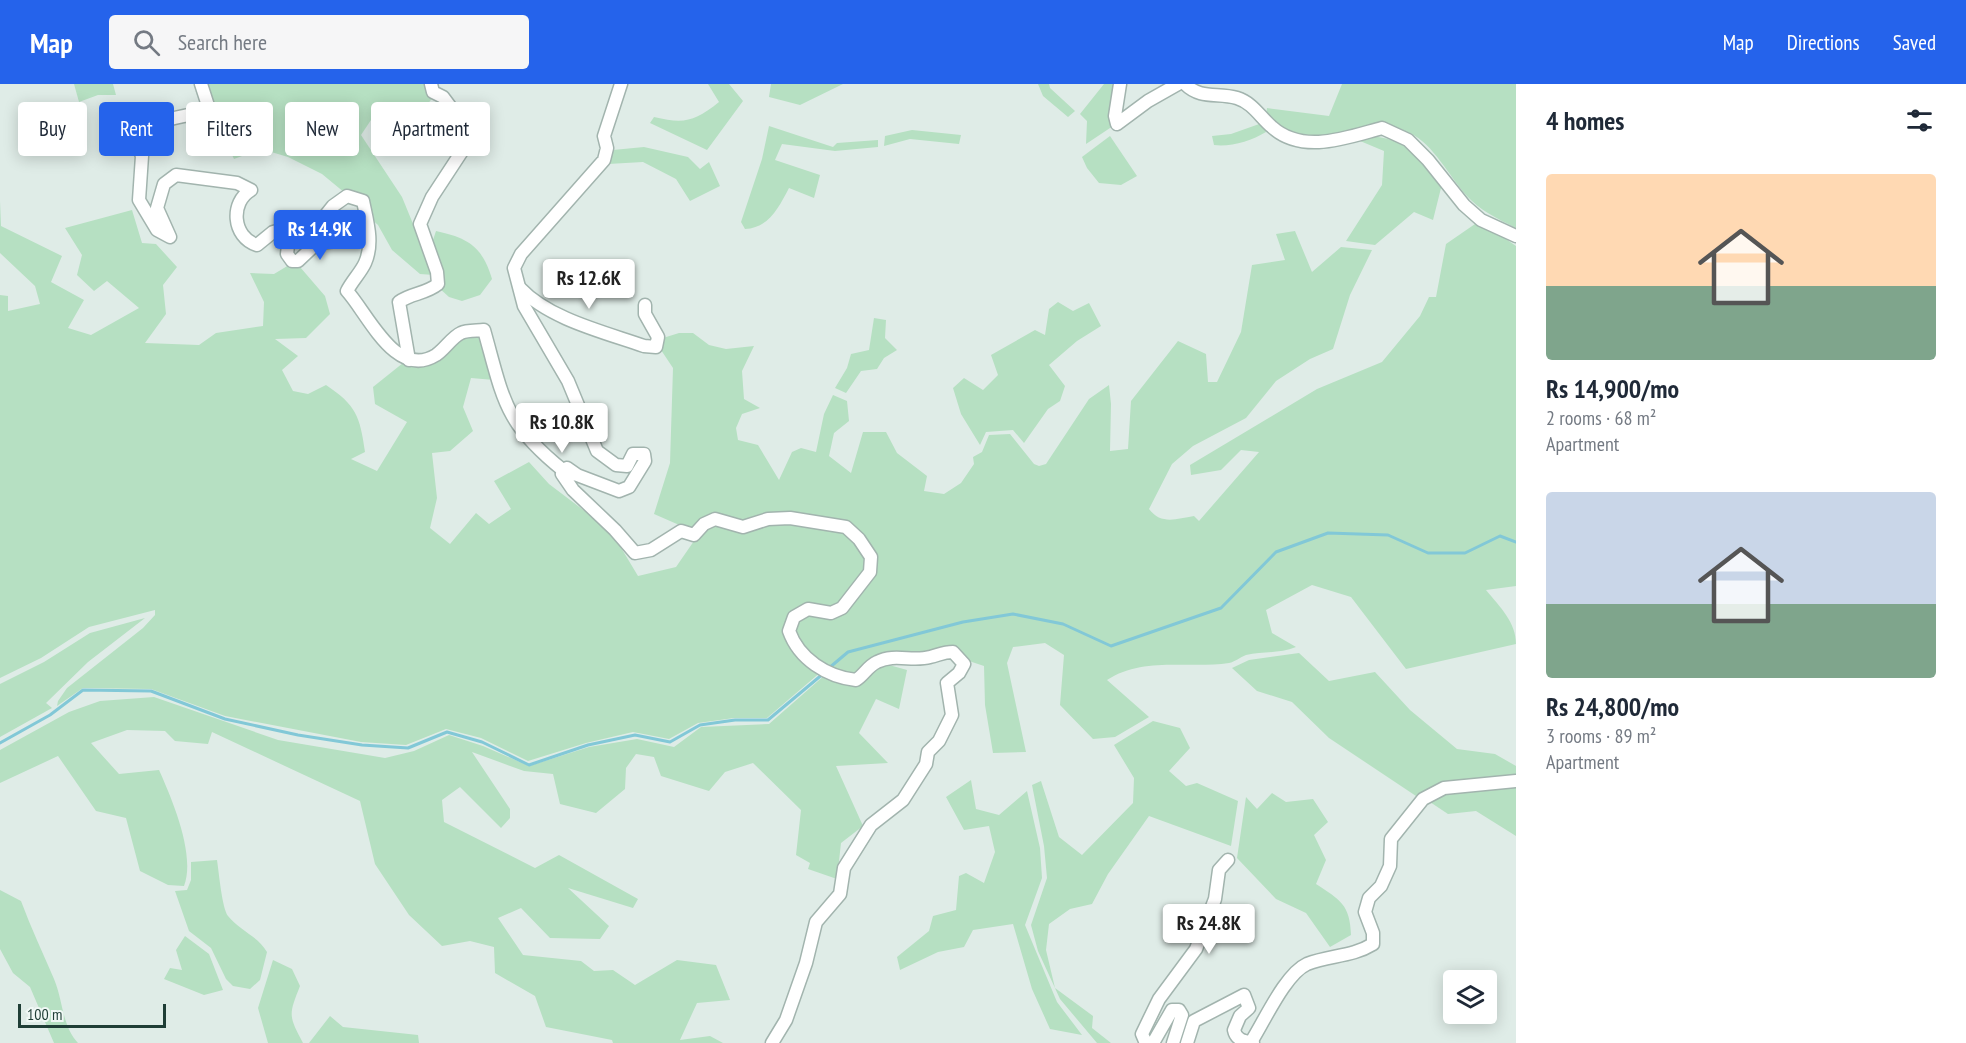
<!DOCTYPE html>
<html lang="en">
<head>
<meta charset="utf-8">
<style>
  body { margin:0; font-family:"PT Sans Narrow",sans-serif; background:#f6f6f7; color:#1f2937; height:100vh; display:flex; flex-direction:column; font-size:22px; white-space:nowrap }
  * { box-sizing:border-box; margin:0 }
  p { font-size:20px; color:#747a83 }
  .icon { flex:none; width:33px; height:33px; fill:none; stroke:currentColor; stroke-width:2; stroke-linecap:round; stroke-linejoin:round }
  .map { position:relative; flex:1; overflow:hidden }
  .panel { display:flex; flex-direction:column; background:#fff; width:450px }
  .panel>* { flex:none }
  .hud { position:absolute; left:18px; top:18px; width:570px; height:54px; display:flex; gap:12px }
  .fabs { position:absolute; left:1443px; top:886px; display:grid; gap:12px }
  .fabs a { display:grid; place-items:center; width:54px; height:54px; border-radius:6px; background:#fff; box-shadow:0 3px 15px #0003; font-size:30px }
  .scale { position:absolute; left:18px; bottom:15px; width:148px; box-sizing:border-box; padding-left:6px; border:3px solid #1f3e36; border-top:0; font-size:16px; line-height:21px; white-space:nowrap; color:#1f3e36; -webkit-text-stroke:4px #f0f8f5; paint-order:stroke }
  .price { position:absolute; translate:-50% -51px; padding:0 14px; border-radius:6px; background:#fff; color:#222; font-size:20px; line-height:39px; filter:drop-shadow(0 2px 3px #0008) }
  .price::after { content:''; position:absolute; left:50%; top:36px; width:18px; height:14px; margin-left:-9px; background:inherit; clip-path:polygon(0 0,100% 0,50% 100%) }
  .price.selected { background:#2563eb; color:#fff }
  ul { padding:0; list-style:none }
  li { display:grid; align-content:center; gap:12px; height:318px; padding:0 30px }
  li span { display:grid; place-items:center; height:186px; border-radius:6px; color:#555 }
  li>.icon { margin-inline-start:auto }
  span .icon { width:108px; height:108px; fill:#fffc; stroke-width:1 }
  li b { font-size:26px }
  h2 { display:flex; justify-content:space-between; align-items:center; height:72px; padding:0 30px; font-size:26px }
  .pill { padding:0 21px; border-radius:6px; background:#fff; box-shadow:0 3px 15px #0003; font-size:21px; line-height:54px }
  .pill.selected { background:#2563eb; color:#fff }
  header { display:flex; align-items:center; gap:36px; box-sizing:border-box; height:84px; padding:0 30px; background:#2563eb; color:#fff }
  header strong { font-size:28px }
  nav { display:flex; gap:33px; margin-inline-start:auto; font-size:21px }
  .search { width:420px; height:54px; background:#f6f6f7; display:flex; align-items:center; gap:15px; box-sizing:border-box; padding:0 21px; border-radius:6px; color:#747a83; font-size:22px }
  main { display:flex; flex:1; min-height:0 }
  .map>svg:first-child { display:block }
  .green { fill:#b6e0c2 }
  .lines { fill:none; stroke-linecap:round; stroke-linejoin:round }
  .stream { stroke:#82c8d7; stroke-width:3 }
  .minor-casing { stroke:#a2b4ae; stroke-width:15 }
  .minor { stroke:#fff; stroke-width:12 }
</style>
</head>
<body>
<header>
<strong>Map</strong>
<div class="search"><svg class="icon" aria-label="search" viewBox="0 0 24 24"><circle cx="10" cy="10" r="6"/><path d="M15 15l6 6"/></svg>Search here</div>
<nav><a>Map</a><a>Directions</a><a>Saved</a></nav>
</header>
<main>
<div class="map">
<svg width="1516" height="959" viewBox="0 0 1516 959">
  <rect width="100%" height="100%" fill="#dfece7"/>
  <g class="green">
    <polygon points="74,0 113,0 116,11 98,11 79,18"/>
    <polygon points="203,0 429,0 434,12 415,36 373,33 361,51 402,113 434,191 420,190 392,166 378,141 369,133 364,114 345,109 322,90 288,73 261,65 234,75 214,34"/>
    <path d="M708 0H729L743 17 707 66 650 39 654 33C684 40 694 38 719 18Z"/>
    <polygon points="771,0 843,0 800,21 769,13"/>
    <polygon points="1038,0 1049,0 1050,4 1075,27 1068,33 1043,12"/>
    <polygon points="1104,0 1112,0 1118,7 1116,40 1086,60 1087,37 1080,30"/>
    <path d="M1342 0H1516V144C1498 135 1479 126 1466 111 1449 92 1434 61 1410 49 1369 28 1343 58 1303 53 1289 51 1277 40 1266 33L1267 24 1329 32Z"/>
    <path d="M1262 39 1266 48C1251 57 1231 63 1214 61L1212 52 1231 50Z"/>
    <path d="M769 42 833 63 837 59 878 56V63L835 67 782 60 775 76 820 91 814 114 789 104C779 123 769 144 745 145L741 138 762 75Z"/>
    <polygon points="912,46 961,51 959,60 910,55 884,62 885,52"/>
    <polygon points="1110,52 1137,92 1121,101 1099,99 1087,84 1082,73"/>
    <path d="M1368 52C1407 54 1418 73 1442 100L1433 136 1414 128 1375 161 1346 157 1382 101 1384 67 1353 54Z"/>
    <polygon points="644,63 688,73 700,85 709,78 720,102 690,117 676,95 643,78 608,80 613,66"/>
    <path d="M0 117 1 142 62 172 51 198 84 216 68 244 91 251 139 224 107 197 94 207 77 191 82 171 65 144 132 126 142 159 156 160 177 183 163 201 166 230 145 259 199 261 216 249 263 242 264 218 250 189 274 190 289 181 300 183 325 212 330 230 306 254 275 255 298 272 282 286 293 307 308 310 326 301C356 321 360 332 365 368L351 375 377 387 407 338 375 320 373 303 403 279C439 289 437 261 463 252 469 250 476 250 482 249L494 296 471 294 463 323 473 347 450 367 432 369 437 414 430 444 450 460 476 429 489 440 511 425 494 397 529 378 549 400 611 447 638 492 676 483 705 441 791 436 846 446C852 454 863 463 867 472 878 493 843 517 829 527L805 523 784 546 792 566 822 587 767 634H734L698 639 669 655 633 648 586 659 528 677 481 654 446 645 406 661 361 658 225 632 151 605 83 604 57 622 58 617 67 604 143 544 155 531V526L89 543 41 574 0 594V211L8 212V227L40 220 35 202 0 169Z"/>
    <path d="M1475 140 1500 151 1516 162V502L1486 506C1500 523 1516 538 1516 560L1406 585 1351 513 1312 501 1266 526 1272 549 1296 563C1279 570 1262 567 1246 571 1240 573 1235 578 1229 579 1189 585 1143 572 1107 596L1149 633 1115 653 1093 655 1060 621 1064 571 1045 559 1013 563 1007 579 1026 668 993 669 985 621 984 582 966 576 952 563 934 565 925 570 907 568 857 592 845 593 813 575 793 554 800 533H826L873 480 843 439 744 441 728 434 693 447 654 430 670 379 673 284 659 263 663 254 679 249H693L709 261 726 265 754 262 742 287 744 315 760 324 742 330 736 344 738 356 758 361 779 396 792 368 801 364 816 368 824 330 833 311 847 317 849 337 834 349 829 372 851 389 863 348H886L897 369 927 392 924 407 944 410 961 399 974 380 973 373 982 368 989 351 1010 350 1034 380 1039 382 1046 380 1089 315 1109 301 1111 320 1110 367 1128 365 1131 317 1178 257 1206 270 1208 298H1217L1241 248 1252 181 1285 176 1276 150 1295 147 1312 188 1341 163 1372 166 1350 211 1333 265 1310 275 1276 297 1246 334 1193 362 1172 380 1149 425C1161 441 1176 435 1194 432L1199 437 1259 368 1241 366 1221 386 1191 391 1190 381 1317 305 1382 278 1420 232 1429 213H1436L1446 160Z"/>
    <path d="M436 147C468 154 482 162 492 195L480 211 462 217 449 213 438 203 430 165Z"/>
    <polygon points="1058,218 1073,227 1089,219 1101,242 1077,257 1049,281 1065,302 1060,317 1048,325 1024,359 1013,346 986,348 980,361 961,330 953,304 964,294 983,306 998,291 991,271 1035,246 1045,251 1049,225"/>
    <polygon points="874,234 886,236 885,254 897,266 884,274 877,285 861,287 846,309 835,304 847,284 851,270 869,266"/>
    <polygon points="145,534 88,578 46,619 52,624 0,653 0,600 44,578 90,549"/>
    <polygon points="1299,569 1329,597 1375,588 1410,626 1457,665 1495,670 1516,682 1516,692 1419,714 1329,654 1292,618 1257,607 1232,584 1249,576"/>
    <path d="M882 579 907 586 899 625 876 615 859 649 888 679 836 682 863 742 841 759 837 795 808 785 810 779 796 771 801 726 753 679 725 688 709 707 661 692 654 673 636 670 626 684 625 705 596 729 560 720 553 690 524 687 472 668 510 725V734L501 744 460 703 442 716 444 738 535 784 559 771 638 815 633 824 568 804 609 842 600 855 550 854 521 824 498 834 523 871 581 877 594 887 613 886 635 901 677 876 716 881 730 916 697 919 680 956 710 952 723 959H613L612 956 546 943 535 912 495 889 494 863 470 857 442 862 409 831 375 780 360 717 212 648 208 660 175 657 165 647 127 646 91 659 119 690 159 686C172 715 196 771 184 802L168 801 140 787 126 734 96 727 58 672 0 699V666L69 628 100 617 154 613 278 656 385 674 414 667 449 651 483 662 529 682 589 663 637 655 674 663 701 643 769 640 826 590 838 598 856 602Z"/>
    <polygon points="1153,637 1180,644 1190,664 1169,687 1186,702 1197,699 1238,717 1231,762 1149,732 1108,790 1092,820 1070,825 1049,840 1046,866 1055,904 1093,932 1092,944 1111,959 1097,959 1060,915 1038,867 1031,841 1047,794 1044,762 1032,701 1041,697 1059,753 1082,771 1133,719 1134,694 1114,661"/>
    <polygon points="971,696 976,725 999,731 1027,707 1040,764 1042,794 1025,841 1057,918 1082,951 1050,945 1032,905 1013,840 973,846 964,863 938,868 900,886 897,873 929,847 933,832 956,826 959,792 966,789 984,799 995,768 989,742 964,746 946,713"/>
    <polygon points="1516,700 1516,752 1476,727 1448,730 1427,716 1445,706"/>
    <path d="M1272 709 1286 718 1313 715 1328 738 1314 751 1326 776 1316 800C1340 816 1350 820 1351 851L1330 863 1306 829 1276 815 1237 774 1246 713 1257 725Z"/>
    <path d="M217 776C219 789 222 824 228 832 240 847 258 852 267 868L260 896 250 905 233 902 226 895 211 864 189 847 175 807 187 806 191 796V778Z"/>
    <path d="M0 806 21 817C31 844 43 869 54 895 63 916 62 942 78 959H54L30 903 13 889 0 865Z"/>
    <polygon points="185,852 209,870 223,906 204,911 164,895 170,884 182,886 176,866"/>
    <path d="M273 876 292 885 300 902C288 932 289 932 303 959H268L258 924Z"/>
    <polygon points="330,932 343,943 418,951 419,959 309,959"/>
  </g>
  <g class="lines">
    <g class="stream">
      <polyline points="829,584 848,568 963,538 1013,530 1063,540 1111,562 1221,524 1276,468 1328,449 1388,451 1428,469 1465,469 1500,452 1516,458"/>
      <polyline points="0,659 50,631 83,606 151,607 225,635 298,651 362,661 408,664 447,648 482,658 529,681 588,661 635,651 670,658 700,641 735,636 768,636 824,589"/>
    </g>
    <g class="minor-casing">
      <g id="minor">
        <path d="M201 0 212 34 207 38 195 30C185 31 144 41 138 46L136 58 142 72 139 116 157 146 170 153 157 124 164 100 176 91 237 99 251 106C230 118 232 153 257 161L273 148 285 145 289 153 287 170 292 177H298L317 159 338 157 325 132 333 122 347 112 363 117C367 137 374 159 365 179 361 188 352 197 347 207 368 230 396 296 436 271 445 265 452 253 461 249 467 246 478 247 484 246 504 317 504 339 564 387"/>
        <path d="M621 0 604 52 607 64 604 76 521 170 514 184 524 222 568 297 597 367 616 381 627 382 633 370H644L645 377 629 403 619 407 577 391 567 384 562 390 573 406 615 446 635 469 651 466 681 447 694 451 704 440 715 435 743 443 768 435 790 434 846 443 859 455 871 473 870 488 842 524 831 529 808 525 794 533 789 547C799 575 827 593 856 596 864 591 868 582 877 578 895 569 912 578 930 573 939 571 943 568 953 568L964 580 959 589 947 599 952 631 939 657 928 668 926 680 903 716 871 741 844 784 840 810 816 838 806 879 786 936 772 959"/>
        <polyline points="1120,0 1115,32 1117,40 1148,17 1178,0"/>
        <path d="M1185 0C1201 16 1218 8 1237 14 1253 19 1260 33 1272 43 1303 71 1348 53 1382 44L1408 56 1428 76 1464 121 1481 136 1516 152"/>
        <path d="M520 204C549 235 604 248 644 262L656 263 658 253 645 230V221"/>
        <path d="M409 276 399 218C411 209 426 210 438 200L437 188 420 140 432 113 472 52 443 13 433 8 431 0"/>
        <path d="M1251 958C1264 938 1285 890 1307 880 1329 871 1352 873 1373 860V849L1365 828 1369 814 1381 802 1390 782 1391 755 1423 715 1444 704 1516 697"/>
        <polyline points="1150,959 1145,957 1142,950 1159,915 1196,865 1215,815 1219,786 1228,776"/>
        <polyline points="1153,959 1172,926 1179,926 1182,931 1173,959"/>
        <path d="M1187 959 1194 937 1244 911 1249 924 1240 932 1234 946C1236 956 1244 957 1253 959"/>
      </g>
    </g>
    <use href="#minor" class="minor"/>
  </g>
</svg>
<div class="fabs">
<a><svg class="icon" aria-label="layers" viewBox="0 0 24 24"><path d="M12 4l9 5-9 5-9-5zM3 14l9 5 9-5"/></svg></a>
</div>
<div class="scale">100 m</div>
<b class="price selected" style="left:320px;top:177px">Rs 14.9K</b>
<b class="price" style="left:589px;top:226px">Rs 12.6K</b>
<b class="price" style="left:562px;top:370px">Rs 10.8K</b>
<b class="price" style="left:1209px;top:871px">Rs 24.8K</b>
<div class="hud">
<a class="pill">Buy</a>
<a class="pill selected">Rent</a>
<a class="pill">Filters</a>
<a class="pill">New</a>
<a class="pill">Apartment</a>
</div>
</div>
<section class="panel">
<h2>4 homes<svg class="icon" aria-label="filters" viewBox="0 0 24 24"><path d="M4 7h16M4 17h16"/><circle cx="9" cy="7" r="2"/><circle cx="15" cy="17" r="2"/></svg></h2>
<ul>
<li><span style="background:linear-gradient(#ffd9b3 60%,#7fa58c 0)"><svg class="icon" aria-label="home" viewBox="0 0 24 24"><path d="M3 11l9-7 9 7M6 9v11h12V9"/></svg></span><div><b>Rs 14,900/mo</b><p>2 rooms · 68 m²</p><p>Apartment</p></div></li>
<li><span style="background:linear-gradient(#c9d6e8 60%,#7fa58c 0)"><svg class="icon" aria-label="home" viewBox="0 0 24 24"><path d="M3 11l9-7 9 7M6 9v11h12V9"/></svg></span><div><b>Rs 24,800/mo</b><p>3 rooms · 89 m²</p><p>Apartment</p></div></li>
</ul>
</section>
</main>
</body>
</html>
